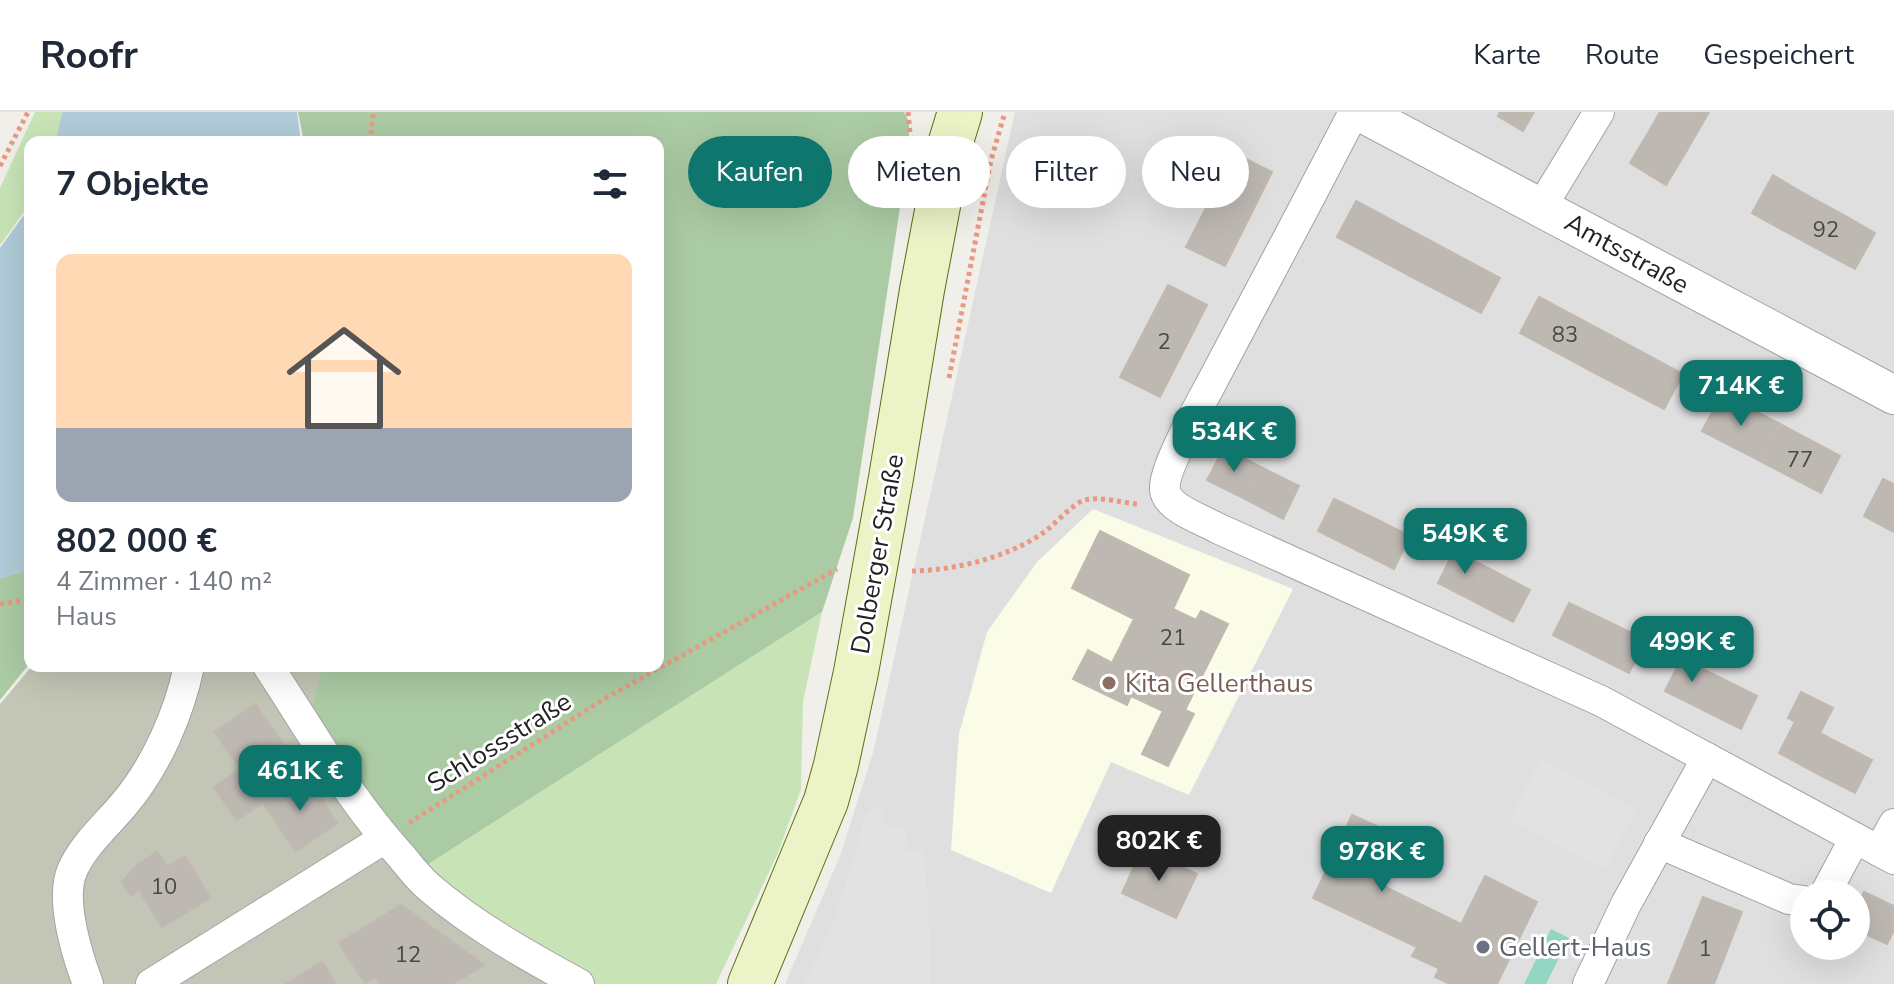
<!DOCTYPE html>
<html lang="de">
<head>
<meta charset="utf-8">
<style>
  body { margin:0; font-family:"Nunito Sans",sans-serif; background:#f2f2f3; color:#1f2937; height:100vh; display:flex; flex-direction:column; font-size:30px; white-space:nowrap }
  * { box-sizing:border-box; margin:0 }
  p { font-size:26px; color:#747a83 }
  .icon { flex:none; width:44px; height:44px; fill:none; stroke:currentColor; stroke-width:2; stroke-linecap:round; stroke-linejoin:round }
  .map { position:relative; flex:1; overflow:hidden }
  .details { position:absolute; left:24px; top:24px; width:640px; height:536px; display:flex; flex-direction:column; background:#fff; border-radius:16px; box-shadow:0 8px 32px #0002 }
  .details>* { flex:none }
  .guide { position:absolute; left:688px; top:24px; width:760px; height:72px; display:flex; gap:16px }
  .fabs { position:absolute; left:1790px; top:768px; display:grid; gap:16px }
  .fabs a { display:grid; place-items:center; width:80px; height:80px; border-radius:50%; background:#fff; box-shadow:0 8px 32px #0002; font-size:40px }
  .price { position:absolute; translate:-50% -68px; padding:0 18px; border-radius:16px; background:#0f766e; color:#fff; font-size:26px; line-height:52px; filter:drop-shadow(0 2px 4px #0008) }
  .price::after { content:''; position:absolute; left:50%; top:48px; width:24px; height:18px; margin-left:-12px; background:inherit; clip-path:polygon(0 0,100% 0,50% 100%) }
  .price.current { background:#222; color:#fff }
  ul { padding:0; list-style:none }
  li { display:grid; align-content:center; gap:16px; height:424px; padding:0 32px }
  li+li { border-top:2px solid #e0e1e3 }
  li span { display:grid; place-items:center; height:248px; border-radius:16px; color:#555 }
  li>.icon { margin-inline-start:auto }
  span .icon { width:144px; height:144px; fill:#fffc; stroke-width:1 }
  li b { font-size:34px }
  h2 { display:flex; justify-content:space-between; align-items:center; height:96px; padding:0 32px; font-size:34px }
  .tag { padding:0 28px; border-radius:36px; background:#fff; box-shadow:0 8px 32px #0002; font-size:28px; line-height:72px }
  .tag.current { background:#0f766e; color:#fff }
  header { display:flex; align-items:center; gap:48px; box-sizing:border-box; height:112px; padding:0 40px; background:#fff; border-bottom:2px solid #e0e1e3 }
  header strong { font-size:38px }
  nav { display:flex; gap:44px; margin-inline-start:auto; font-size:28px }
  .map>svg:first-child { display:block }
  .residential { fill:#e0dfdf; fill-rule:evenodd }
  .education { fill:#fafce8 }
  .construction { fill:#c3c5b6 }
  .grass { fill:#c8e4b7 }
  .forest { fill:#abcba4 }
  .pitch { fill:#92d5c3 }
  .parking { fill:#e2e2e2 }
  .water { fill:#b0cbd9 }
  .building { fill:#beb8b3; stroke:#c1b8ae; stroke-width:2 }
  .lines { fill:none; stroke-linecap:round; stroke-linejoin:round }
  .minor-casing { stroke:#a3a3a3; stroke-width:32 }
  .tertiary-casing { stroke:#a3a3a3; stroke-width:40 }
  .secondary-casing { stroke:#5a6e13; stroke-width:46 }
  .path { stroke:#ea9882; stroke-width:5; stroke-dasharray:4 4; stroke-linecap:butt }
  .minor { stroke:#fff; stroke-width:30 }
  .tertiary { stroke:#fff; stroke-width:38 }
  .secondary { stroke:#ecf3c6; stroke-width:44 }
  .education-dot { fill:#8d6e63; stroke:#fff; stroke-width:3 }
  .worship-dot { fill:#6b7280; stroke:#fff; stroke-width:3 }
  .labels { text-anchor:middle; stroke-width:6; stroke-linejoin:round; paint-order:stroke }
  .number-label { font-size:22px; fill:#494846 }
  .street-label { font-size:26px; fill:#222; stroke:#fff }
  .education-label { font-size:26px; fill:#785e54; stroke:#fff; text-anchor:start }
  .worship-label { font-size:26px; fill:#5b616d; stroke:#fff; text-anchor:start }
</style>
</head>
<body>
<header>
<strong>Roofr</strong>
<nav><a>Karte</a><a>Route</a><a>Gespeichert</a></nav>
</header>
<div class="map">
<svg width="1894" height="872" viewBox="0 0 1894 872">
  <rect width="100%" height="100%" fill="#f1efea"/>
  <path class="residential" d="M1015 0H1894V872H785L840 744 873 641ZM1804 782H1856V834H1804Z"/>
  <polygon class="education" points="1093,397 1293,477 1189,683 1111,650 1051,781 951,738 959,622 987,520 1037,450"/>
  <polygon class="construction" points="32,554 423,554 601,872 0,872 0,592"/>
  <g class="grass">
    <polygon points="35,0 62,0 57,30 30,30 30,91 0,133 0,76"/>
    <polygon points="822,500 803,590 801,677 778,741 716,872 592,872 420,757"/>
  </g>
  <g class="forest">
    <polygon points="298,0 904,0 909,10 909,36 853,406 822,500 420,757 311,601 323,554 658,554 658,30 304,30"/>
    <polygon points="30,457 30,551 0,588 0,466"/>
  </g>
  <polygon class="pitch" points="1551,817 1569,826 1546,872 1524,872"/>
  <g class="parking">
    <polygon points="1541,647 1637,697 1605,758 1509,708"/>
    <polygon points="879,692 885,712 906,716 905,739 924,739 930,825 930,872 804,872 836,805 866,702"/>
  </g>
  <g class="water">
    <polygon points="62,0 297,0 301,30 56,30"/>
    <polygon points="30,95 30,457 0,466 0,136"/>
  </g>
  <g class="building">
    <polygon points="1500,0 1534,0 1523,19 1498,4"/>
    <polygon points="1660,0 1682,0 1702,12 1687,38 1651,16"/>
    <polygon points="1682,0 1709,0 1702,12"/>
    <polygon points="1651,16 1687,38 1666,73 1630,51"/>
    <polygon points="1234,41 1272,60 1225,154 1186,135"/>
    <polygon points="1773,63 1798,78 1777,115 1752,101"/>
    <polygon points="1798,78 1823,92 1803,129 1777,115"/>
    <polygon points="1356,89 1427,127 1408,163 1337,125"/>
    <polygon points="1823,92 1849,106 1829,143 1803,129"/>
    <polygon points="1849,106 1875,121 1855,157 1829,143"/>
    <polygon points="1427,127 1500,166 1481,201 1408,163"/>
    <polygon points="1168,173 1207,193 1160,285 1120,265"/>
    <polygon points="1539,185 1610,223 1591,259 1520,221"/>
    <polygon points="1610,223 1683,262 1664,297 1591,259"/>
    <polygon points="1722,282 1780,312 1760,349 1702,319"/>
    <polygon points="1780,312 1840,344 1821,381 1760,349"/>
    <polygon points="1224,336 1261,355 1245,387 1207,368"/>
    <polygon points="1261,355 1299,374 1283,407 1245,387"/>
    <polygon points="1883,367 1894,372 1894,420 1864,404"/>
    <polygon points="1334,387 1372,405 1356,438 1318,419"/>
    <polygon points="1372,405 1410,424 1394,457 1356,438"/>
    <polygon points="1100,419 1189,463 1173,497 1196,508 1201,499 1228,512 1185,598 1194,602 1168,654 1142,642 1163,599 1131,584 1127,593 1073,567 1088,538 1112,551 1134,507 1072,476"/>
    <polygon points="1454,439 1492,458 1475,490 1438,471"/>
    <polygon points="1492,458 1530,478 1513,510 1475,490"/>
    <polygon points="1569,491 1607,509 1591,542 1553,523"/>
    <polygon points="1607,509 1646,528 1629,561 1591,542"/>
    <polygon points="1681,547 1719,565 1703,598 1665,579"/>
    <polygon points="1719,565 1757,584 1741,617 1703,598"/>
    <polygon points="1801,580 1833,596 1820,621 1833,628 1816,661 1779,641 1795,610 1788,606"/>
    <polygon points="255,592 304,662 237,708 214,675 240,657 215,620"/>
    <polygon points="1833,628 1872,648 1855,681 1816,661"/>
    <polygon points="304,662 337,711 296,739 263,691"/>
    <polygon points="1352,703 1396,723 1375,770 1461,812 1440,857 1412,844 1417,835 1313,786"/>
    <polygon points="1142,737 1197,762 1176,806 1122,781"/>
    <polygon points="157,740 167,755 185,744 210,786 162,815 139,778 131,784 122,770 137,753"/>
    <polygon points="1485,764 1537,790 1497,872 1450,872 1435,865"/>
    <polygon points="1864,780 1894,794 1894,818 1887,832 1856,818 1856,797"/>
    <polygon points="1703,785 1742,800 1714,872 1668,872"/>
    <polygon points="401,793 484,853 453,872 380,872 375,865 365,871 339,831"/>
    <polygon points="322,850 336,872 286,872"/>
  </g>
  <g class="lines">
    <g class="minor-casing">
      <g id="minor">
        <path d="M1354 0C1308 89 1261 178 1214 266 1203 288 1162 357 1165 378 1167 396 1203 408 1217 416L1601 589 1894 747"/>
        <polyline points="1542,94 1599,0"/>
        <path d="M268 554C311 619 348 686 401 744 410 755 419 767 430 776 474 814 528 844 579 872"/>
        <polyline points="1659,731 1789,787 1804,789"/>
        <polyline points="1879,739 1894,712"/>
        <polyline points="1825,782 1855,726"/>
        <path d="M88 872C77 843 60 788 72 759 83 733 107 713 125 691 156 654 179 602 189 554"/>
        <polyline points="151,872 385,726"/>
        <polyline points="1588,872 1626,792 1707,646"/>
      </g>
    </g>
    <g class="tertiary-casing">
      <polyline id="tertiary" points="1360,0 1894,283"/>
    </g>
    <g class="secondary-casing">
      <polyline id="secondary" points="750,872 826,689 836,653 856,560 891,366 922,178 949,36 960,0"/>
    </g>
    <g class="path">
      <polyline points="908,0 911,31"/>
      <polyline points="372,30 371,16 374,0"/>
      <polyline points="0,54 28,0"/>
      <polyline points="949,266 991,48 1005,0"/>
      <path d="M912 459C956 458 1006 446 1043 421 1054 413 1071 394 1082 389 1099 383 1121 391 1138 392"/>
      <polyline points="0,492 30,487"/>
      <polyline points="409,711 604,587 837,457"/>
    </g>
    <use href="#minor" class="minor"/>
    <use href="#tertiary" class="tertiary"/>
    <use href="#secondary" class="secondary"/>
  </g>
  <circle class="education-dot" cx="1109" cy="571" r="8"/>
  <circle class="worship-dot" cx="1483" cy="835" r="8"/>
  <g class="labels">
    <g class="number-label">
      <text x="1826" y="125">92</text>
      <text x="1565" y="230">83</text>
      <text x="1164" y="237">2</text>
      <text x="1800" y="355">77</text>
      <text x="1173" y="533">21</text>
      <text x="164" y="782">10</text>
      <text x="1705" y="844">1</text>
      <text x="408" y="850">12</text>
    </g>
    <g class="street-label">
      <text transform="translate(1627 141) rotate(29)" y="9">Amtsstraße</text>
      <text transform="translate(877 442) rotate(-80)" y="9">Dolberger Straße</text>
      <text transform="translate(499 630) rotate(-32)" y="9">Schlossstraße</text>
    </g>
    <g class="education-label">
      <text x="1125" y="580">Kita Gellerthaus</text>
    </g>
    <g class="worship-label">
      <text x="1499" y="844">Gellert-Haus</text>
    </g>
  </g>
</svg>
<div class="fabs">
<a><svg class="icon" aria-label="locate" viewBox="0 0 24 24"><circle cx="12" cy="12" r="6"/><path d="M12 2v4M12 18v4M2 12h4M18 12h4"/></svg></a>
</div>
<b class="price" style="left:1741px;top:316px">714K €</b>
<b class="price" style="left:1234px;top:362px">534K €</b>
<b class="price" style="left:1465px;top:464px">549K €</b>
<b class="price" style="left:1692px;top:572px">499K €</b>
<b class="price" style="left:300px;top:701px">461K €</b>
<b class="price current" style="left:1159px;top:771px">802K €</b>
<b class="price" style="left:1382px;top:782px">978K €</b>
<div class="guide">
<a class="tag current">Kaufen</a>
<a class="tag">Mieten</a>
<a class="tag">Filter</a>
<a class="tag">Neu</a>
</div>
<section class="details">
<h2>7 Objekte<svg class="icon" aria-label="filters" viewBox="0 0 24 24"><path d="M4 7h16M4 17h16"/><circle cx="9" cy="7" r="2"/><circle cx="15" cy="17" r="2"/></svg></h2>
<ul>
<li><span style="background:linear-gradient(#ffd9b3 70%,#9aa5b1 0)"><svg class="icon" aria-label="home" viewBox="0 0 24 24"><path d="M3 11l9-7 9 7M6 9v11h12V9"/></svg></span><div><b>802 000 €</b><p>4 Zimmer · 140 m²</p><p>Haus</p></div></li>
</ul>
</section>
</div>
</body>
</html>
